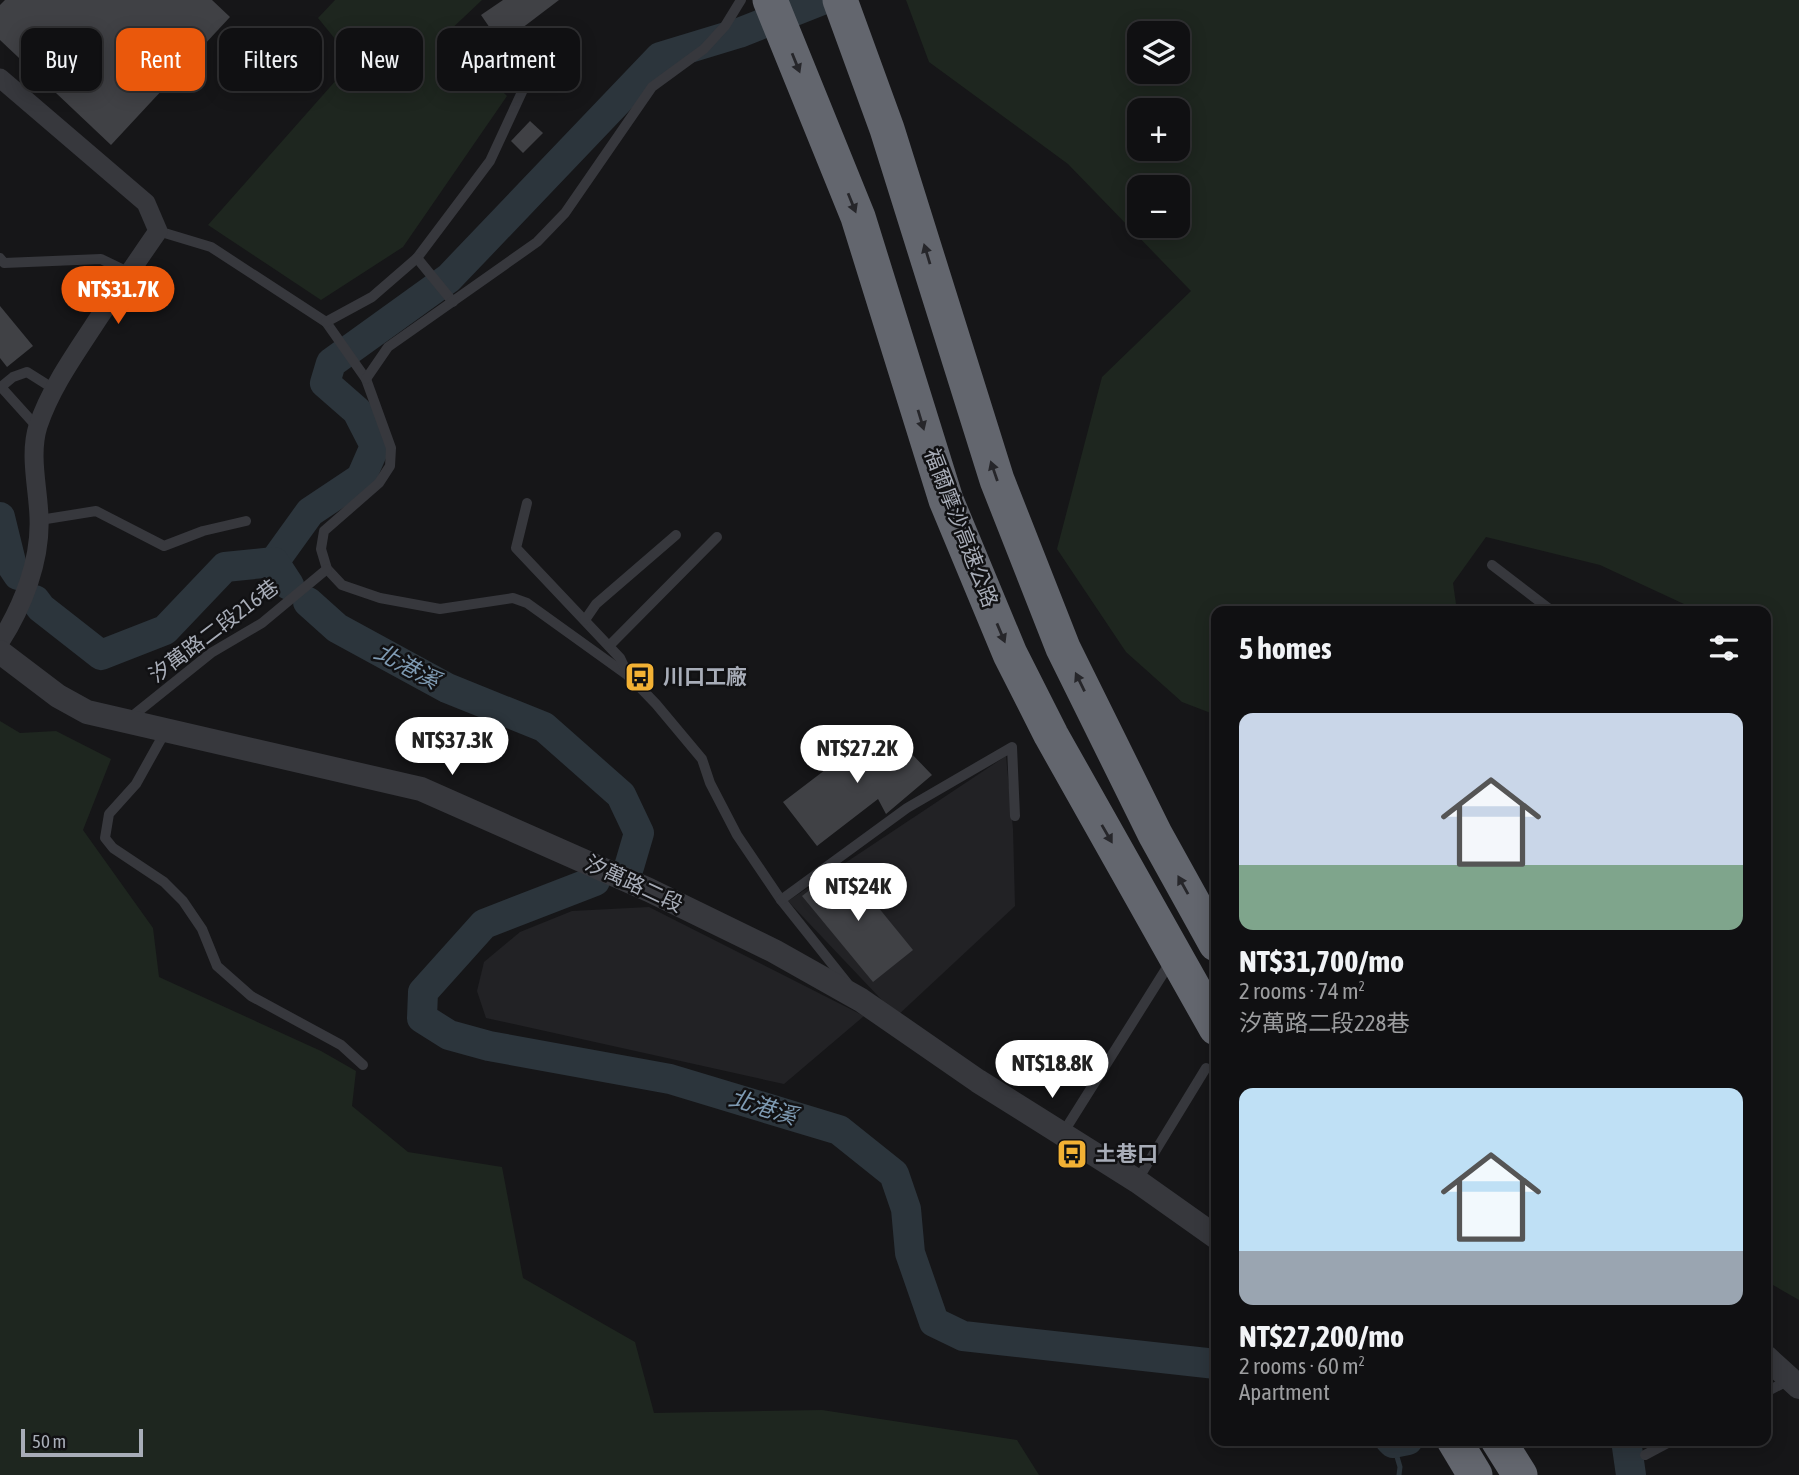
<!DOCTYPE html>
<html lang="en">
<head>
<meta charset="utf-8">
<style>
  body { margin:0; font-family:"Asap Condensed","Noto Sans TC",sans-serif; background:#19191b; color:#f1f3f6; height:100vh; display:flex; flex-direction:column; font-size:26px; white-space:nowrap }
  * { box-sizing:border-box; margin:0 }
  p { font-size:23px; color:#9c9d9f }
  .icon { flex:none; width:38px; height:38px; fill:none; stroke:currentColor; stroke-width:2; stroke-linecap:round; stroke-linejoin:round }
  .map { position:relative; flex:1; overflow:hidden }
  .side { position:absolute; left:1211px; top:606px; width:560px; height:840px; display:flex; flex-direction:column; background:#101012; border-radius:14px; box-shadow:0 4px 18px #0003,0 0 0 2px #303032 }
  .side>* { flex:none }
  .hud { position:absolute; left:21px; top:28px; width:665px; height:63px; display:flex; gap:14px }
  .tools { position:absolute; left:1127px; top:21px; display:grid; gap:14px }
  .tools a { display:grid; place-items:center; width:63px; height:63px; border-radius:14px; background:#101012; box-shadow:0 4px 18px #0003,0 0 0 2px #303032; font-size:35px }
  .scale { position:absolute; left:21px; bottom:18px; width:122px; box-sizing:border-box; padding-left:7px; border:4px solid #a8adb8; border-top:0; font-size:19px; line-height:24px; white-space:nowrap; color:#a8adb8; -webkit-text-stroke:5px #111113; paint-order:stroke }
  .price { position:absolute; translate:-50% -60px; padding:0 16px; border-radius:24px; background:#fff; color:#222; font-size:23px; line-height:46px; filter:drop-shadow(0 2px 4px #0008) }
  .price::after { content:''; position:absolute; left:50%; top:42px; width:21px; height:16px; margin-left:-10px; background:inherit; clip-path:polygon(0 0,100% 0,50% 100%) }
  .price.active { background:#ea580c; color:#fff }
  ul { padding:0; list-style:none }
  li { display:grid; align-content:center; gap:14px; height:371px; padding:0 28px }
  li span { display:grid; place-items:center; height:217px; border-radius:14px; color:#555 }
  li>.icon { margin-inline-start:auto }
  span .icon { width:126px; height:126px; fill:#fffc; stroke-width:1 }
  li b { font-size:30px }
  h2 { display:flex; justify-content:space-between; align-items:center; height:84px; padding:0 28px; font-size:30px }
  .chip { padding:0 24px; border-radius:14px; background:#101012; box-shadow:0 4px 18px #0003,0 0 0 2px #303032; font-size:24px; line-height:63px }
  .chip.active { background:#ea580c; color:#fff }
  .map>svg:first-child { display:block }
  .built { fill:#222225 }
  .green { fill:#1e261f; fill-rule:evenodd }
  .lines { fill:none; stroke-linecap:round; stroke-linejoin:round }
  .stream { stroke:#2c353c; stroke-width:5 }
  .river { stroke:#2c353c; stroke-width:30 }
  .building { fill:#404145 }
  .service { stroke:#37383d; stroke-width:10 }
  .minor { stroke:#37383d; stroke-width:19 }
  .tertiary { stroke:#37383d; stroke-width:24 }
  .motorway { stroke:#63666e; stroke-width:35 }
  .oneway { fill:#26262a }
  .labels { text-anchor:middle; stroke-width:5; stroke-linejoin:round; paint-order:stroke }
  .street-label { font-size:21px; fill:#a8adb8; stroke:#111113 }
  .poi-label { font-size:21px; font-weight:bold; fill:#a8adb8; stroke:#111113; text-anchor:start }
  .water-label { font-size:23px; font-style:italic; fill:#7f9bb3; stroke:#111113 }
</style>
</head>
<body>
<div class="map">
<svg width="1799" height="1475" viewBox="0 0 1799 1475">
  <rect width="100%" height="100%" fill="#161618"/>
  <g class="built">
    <polygon points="1006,756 1013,829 1015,906 897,1016 788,901"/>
    <polygon points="649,907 864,1016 784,1084 486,1018 477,991 484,962 520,932 572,911"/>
  </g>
  <g class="green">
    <polygon points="335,0 482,0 445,35 507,96 403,247 321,300 208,225 353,61 318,18"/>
    <path d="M906 0H1799V1300L1766 1281V611H1699L1600 565 1486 537 1453 583 1457 611H1216V715L1182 702 1126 652 1057 549 1102 377 1191 291 1068 164 929 62ZM1178 33V72H1139V33ZM1178 110V149H1139V110ZM1139 187H1178V226H1139Z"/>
    <polygon points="0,721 20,733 56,731 111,759 83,830 153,928 159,977 321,1051 356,1071 352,1106 408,1152 502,1167 523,1278 635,1342 654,1413 822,1410 1017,1440 1039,1475 0,1475"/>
  </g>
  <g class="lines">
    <polyline class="stream" points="1393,1443 1400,1467 1399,1475"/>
    <g class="river">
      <polyline points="0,517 12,566 18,575"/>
      <polyline points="274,562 310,512 361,478 375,446 357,411 325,383 331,363 449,278 660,57 739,33 822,0"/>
      <polyline points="35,600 41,608 101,655 165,630 225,567 274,562 289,585"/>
      <polyline points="308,602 337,628 447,688 544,727 621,795 639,833 629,867"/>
      <polyline points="595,881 484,924 423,992 422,1018 449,1035 489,1046 670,1079 839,1130 894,1174 906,1209 910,1253 934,1322 963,1336 1216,1364"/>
      <polyline points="1390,1440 1393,1443 1408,1440"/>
      <polyline points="1626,1440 1631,1475"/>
    </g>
  </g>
  <g class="building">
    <polygon points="5,0 212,0 230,17 111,145 0,40 0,5"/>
    <polygon points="503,0 559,0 501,44 481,15"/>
    <polygon points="490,53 508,71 499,80 481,63"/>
    <polygon points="530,121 543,133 523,153 511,141"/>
    <polygon points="0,306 33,346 7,367 0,358"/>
    <polygon points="884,725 932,775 886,814 878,799 817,846 783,802"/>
    <polygon points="843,864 913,950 873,982 802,896"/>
  </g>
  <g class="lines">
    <g class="service">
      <polyline points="158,231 211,247 326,322 366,379 391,448 390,466 379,483 324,531 321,549 327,569 342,585 380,598 440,609 513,598 527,603 630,677 656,704 702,759 710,783 737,835 781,900 848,984"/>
      <polyline points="0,258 4,263 101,259 128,272"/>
      <polyline points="453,302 417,258 490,161 540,53"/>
      <polyline points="326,322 372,297 417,258"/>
      <polyline points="366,379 388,347 537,242 565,213 652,87 704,49 725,26 741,0"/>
      <polyline points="38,428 1,387 13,377 27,372 54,389"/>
      <polyline points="527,503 516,548 620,658 629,677"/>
      <polyline points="40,520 96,511 164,546 203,531 246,521"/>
      <polyline points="1492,565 1552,611"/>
      <polyline points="585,620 596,604 676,535"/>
      <polyline points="609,646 717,537"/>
      <polyline points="130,718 211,653 262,623 327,569"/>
      <polyline points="165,732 136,784 109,814 105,838 113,848 164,882 183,901 202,929 217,966 251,996 341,1045 363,1065"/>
      <polyline points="781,900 907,808 1012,747 1015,816"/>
      <polyline points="1063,1133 1166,969"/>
      <polyline points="1137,1181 1206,1068"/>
      <polyline points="1766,1392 1791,1379"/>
      <polyline points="1645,1455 1673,1440"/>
    </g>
    <path class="minor" d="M0 78 146 203 158 231C138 260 118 289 98 319 76 353 51 387 38 426 29 455 38 487 39 517 41 560 23 606 0 642"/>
    <g class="tertiary">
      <polyline points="0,652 58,696 87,712 421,789 649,890 774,951 861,1000 978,1081 1137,1181 1216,1237"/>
      <polyline points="1766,1357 1799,1387"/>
    </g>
    <g class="motorway">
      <polyline points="770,0 858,217 946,500 1010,654 1051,735 1216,1028"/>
      <polyline points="840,0 887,129 997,480 1063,648 1155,834 1216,944"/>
      <polyline points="1454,1440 1475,1475"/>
      <polyline points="1498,1440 1520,1475"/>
    </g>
  </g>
  <defs><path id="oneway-solid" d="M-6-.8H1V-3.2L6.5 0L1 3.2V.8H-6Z" transform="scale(1.75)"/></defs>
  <g class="oneway">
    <use href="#oneway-solid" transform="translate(796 63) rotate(68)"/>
    <use href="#oneway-solid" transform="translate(852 203) rotate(68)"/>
    <use href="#oneway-solid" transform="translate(927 254) rotate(-107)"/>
    <use href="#oneway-solid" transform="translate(921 420) rotate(73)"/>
    <use href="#oneway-solid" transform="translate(994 471) rotate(-109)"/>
    <use href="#oneway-solid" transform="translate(1001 633) rotate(67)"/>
    <use href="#oneway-solid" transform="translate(1080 682) rotate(-116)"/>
    <use href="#oneway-solid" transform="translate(1107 834) rotate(60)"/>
    <use href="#oneway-solid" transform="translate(1183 885) rotate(-119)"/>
  </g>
  <defs>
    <g id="bus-square" transform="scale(1.575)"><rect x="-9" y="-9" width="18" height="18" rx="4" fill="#f2b134" stroke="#111113"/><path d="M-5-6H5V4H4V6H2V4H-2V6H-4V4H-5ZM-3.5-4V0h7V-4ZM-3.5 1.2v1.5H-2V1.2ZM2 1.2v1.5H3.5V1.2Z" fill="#111"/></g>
  </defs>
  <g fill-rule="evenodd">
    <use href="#bus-square" x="640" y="677"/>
    <use href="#bus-square" x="1072" y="1154"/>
  </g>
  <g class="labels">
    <g class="street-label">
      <text transform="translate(961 528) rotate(69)" y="7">福爾摩沙高速公路</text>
      <text transform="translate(214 631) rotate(-37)" y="7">汐萬路二段216巷</text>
      <text transform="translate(634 884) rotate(25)" y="7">汐萬路二段</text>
    </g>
    <g class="poi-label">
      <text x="663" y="684">川口工廠</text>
      <text x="1095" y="1161">土巷口</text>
    </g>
    <g class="water-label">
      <text transform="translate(407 666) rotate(28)" y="8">北港溪</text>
      <text transform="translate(763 1107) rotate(17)" y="8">北港溪</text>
    </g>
  </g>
</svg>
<div class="tools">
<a><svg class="icon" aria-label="layers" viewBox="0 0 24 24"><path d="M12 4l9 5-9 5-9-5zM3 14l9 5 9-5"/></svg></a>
<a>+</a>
<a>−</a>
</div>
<div class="scale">50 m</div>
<b class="price active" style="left:118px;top:326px">NT$31.7K</b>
<b class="price" style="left:452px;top:777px">NT$37.3K</b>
<b class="price" style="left:857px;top:785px">NT$27.2K</b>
<b class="price" style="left:858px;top:923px">NT$24K</b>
<b class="price" style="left:1052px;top:1100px">NT$18.8K</b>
<div class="hud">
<a class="chip">Buy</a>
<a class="chip active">Rent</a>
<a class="chip">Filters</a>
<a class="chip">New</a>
<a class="chip">Apartment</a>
</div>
<section class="side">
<h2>5 homes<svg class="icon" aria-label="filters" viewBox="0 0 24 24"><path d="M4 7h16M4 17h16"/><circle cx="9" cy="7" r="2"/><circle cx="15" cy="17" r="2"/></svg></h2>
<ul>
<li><span style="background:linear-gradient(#c9d6e8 70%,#7fa58c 0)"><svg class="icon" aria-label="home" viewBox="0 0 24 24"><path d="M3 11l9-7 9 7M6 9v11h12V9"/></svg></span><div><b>NT$31,700/mo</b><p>2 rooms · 74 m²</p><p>汐萬路二段228巷</p></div></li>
<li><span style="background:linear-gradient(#bfe0f5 75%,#9aa5b1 0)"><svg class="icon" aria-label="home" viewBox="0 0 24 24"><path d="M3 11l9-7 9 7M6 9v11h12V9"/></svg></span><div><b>NT$27,200/mo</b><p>2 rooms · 60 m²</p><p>Apartment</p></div></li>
</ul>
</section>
</div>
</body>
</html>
